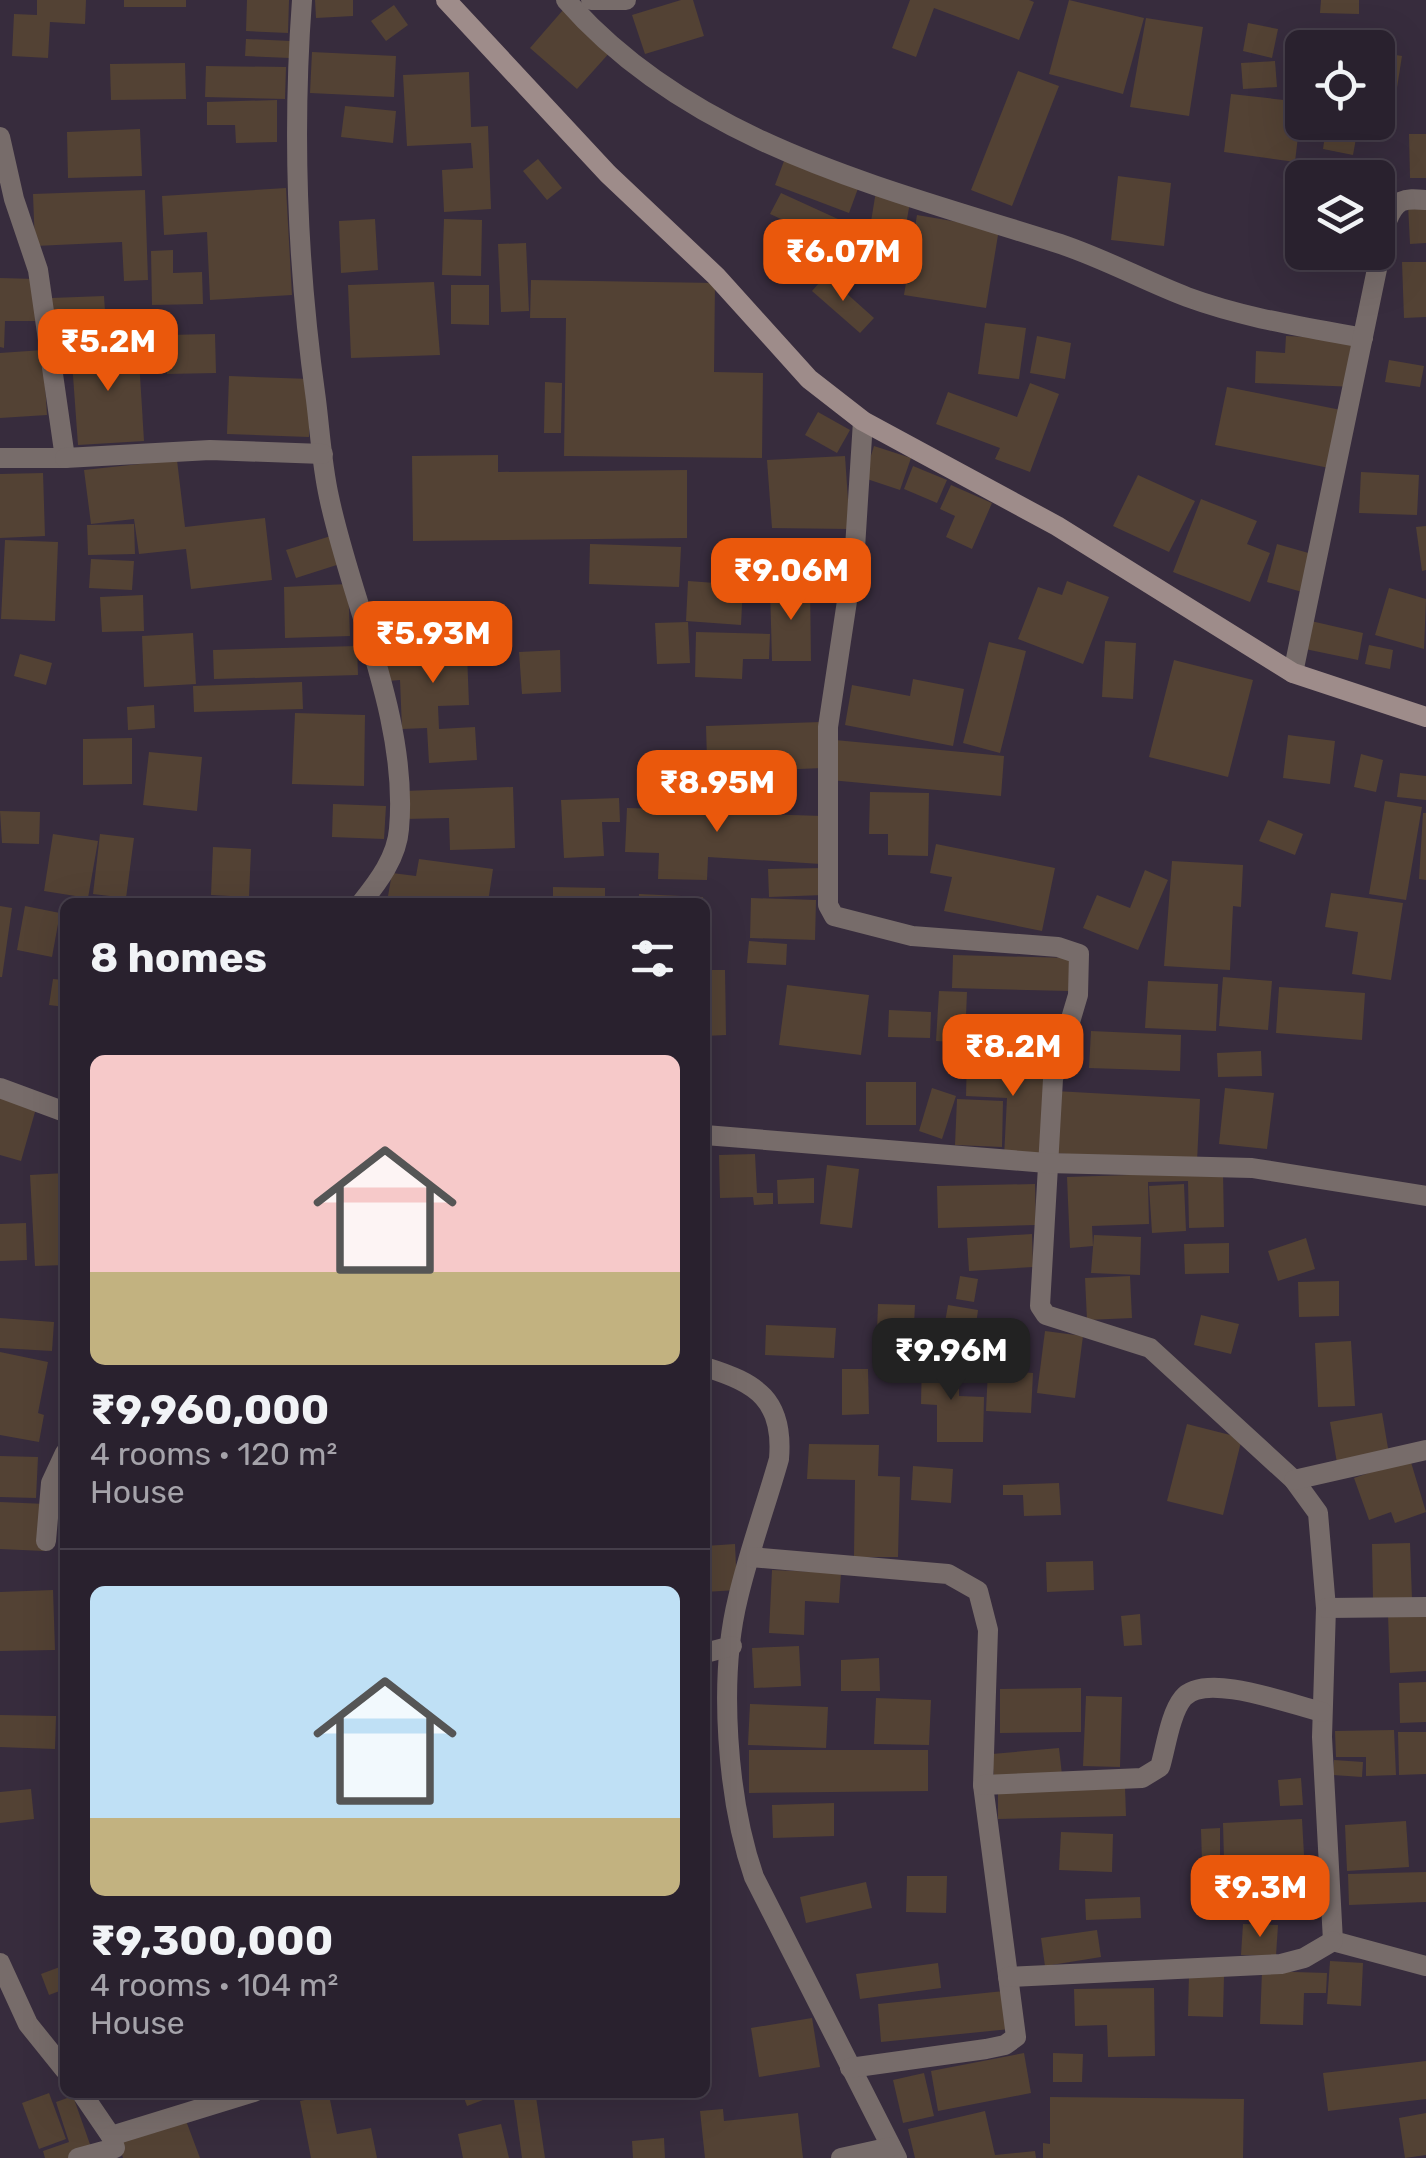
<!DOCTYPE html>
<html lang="en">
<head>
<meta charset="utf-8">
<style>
  body { margin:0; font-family:Rubik,sans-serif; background:#352e3a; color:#f1f3f6; height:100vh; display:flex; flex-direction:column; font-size:38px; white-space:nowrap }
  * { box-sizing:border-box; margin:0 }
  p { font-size:32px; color:#a5a3aa }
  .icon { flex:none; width:55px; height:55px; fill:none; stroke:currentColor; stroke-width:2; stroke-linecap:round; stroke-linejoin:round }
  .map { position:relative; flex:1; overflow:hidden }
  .details { position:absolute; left:60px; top:898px; width:650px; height:1200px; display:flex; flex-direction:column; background:#29212e; border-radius:15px; box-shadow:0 10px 40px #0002,0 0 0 2px #453e4a }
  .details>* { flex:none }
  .controls { position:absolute; left:1285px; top:30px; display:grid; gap:20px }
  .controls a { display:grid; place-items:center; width:110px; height:110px; border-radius:15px; background:#29212e; box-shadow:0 10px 40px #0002,0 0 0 2px #453e4a; font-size:50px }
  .price { position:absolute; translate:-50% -85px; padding:0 22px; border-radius:20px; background:#ea580c; color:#fff; font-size:32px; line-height:65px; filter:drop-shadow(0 2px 5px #0008) }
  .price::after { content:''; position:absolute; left:50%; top:60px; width:30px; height:22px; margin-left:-15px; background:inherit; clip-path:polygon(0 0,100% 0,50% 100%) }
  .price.current { background:#222; color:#fff }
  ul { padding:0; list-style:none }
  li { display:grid; align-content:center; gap:20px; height:530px; padding:0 30px }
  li+li { border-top:2px solid #453e4a }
  li span { display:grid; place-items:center; height:310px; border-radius:15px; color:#555 }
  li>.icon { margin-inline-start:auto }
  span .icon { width:180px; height:180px; fill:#fffc; stroke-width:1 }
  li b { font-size:42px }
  h2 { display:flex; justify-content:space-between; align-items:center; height:120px; padding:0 30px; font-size:42px }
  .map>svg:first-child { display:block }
  .building { fill:#534234 }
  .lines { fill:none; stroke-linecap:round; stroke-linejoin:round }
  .minor { stroke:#776c6a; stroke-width:20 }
  .secondary { stroke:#9e8c8a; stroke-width:20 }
</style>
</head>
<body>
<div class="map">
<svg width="1426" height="2158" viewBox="0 0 1426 2158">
  <rect width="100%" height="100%" fill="#372c3d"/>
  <g class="building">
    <polygon points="37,0 86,0 85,24 50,22 48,58 12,56 14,14 37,15"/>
    <rect x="124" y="0" width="62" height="7"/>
    <polygon points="247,0 289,0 288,33 246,31"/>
    <polygon points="315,0 353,0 353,16 316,18"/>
    <polygon points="681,0 693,0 704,36 645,54 632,15"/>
    <polygon points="910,0 1029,0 1034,2 1019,40 934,8 916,57 892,48"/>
    <polygon points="1069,0 1144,18 1123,94 1049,74"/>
    <polygon points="1321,0 1359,0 1359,14 1320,13"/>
    <polygon points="394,5 408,25 386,41 371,21"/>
    <polygon points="563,10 611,51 577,89 530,48"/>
    <polygon points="1146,18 1203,27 1189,116 1130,107"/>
    <polygon points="1248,23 1278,29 1272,58 1243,51"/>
    <polygon points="246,39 290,41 290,58 245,56"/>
    <polygon points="312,52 396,56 394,97 310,93"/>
    <polygon points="1378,52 1402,56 1396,94 1378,91"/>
    <polygon points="1275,61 1277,87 1243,89 1241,63"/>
    <polygon points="185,63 186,99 111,100 110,64"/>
    <polygon points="206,66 286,67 285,99 205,97"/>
    <polygon points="1018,71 1059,86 1012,206 971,190"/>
    <polygon points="469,72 471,127 488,126 491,209 444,212 442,170 473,168 471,143 407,146 403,75"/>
    <polygon points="1231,94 1302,102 1295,162 1224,152"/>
    <polygon points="277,100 277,142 236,143 235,125 207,125 207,102"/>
    <polygon points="345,106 396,111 393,143 341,137"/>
    <polygon points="1327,122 1359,122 1353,155 1323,149"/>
    <polygon points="140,129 142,176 68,178 67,132"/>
    <polygon points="1409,134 1426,134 1426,178 1410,178"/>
    <polygon points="790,145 864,172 849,213 775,185"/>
    <polygon points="538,159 562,188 547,200 523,171"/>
    <polygon points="1118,176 1171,183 1164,246 1111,240"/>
    <polygon points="877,185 912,191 898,270 864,264"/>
    <polygon points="286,188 292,295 210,300 207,232 164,235 162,196"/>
    <polygon points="145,190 148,280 124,281 122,242 35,246 33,194"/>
    <polygon points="781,193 862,230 853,252 770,214"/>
    <polygon points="1408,204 1426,204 1426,243 1410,244"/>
    <polygon points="917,215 999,229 986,308 904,295"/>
    <polygon points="375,219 378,270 341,273 339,221"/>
    <polygon points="444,219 482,220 481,276 442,275"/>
    <polygon points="526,243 529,311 501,312 498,244"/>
    <polygon points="173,250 173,273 202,272 203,304 152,305 151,251"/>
    <polygon points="1402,262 1426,262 1426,317 1404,318"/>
    <polygon points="826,275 874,318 860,333 812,291"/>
    <polygon points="0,278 36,279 35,321 5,321 4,348 0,347"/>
    <polygon points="531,280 715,283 714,372 763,373 762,458 564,456 566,318 530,318"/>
    <polygon points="434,282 440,355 351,358 348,285"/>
    <polygon points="451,285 489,285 489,325 451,324"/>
    <polygon points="104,296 107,341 53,344 51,298"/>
    <polygon points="985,323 1026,328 1019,379 978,374"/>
    <polygon points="215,334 216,373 167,374 167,335"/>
    <polygon points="1037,336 1071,343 1065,379 1030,373"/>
    <polygon points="1286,336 1359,339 1357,387 1255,383 1256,351 1285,353"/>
    <polygon points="138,343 144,441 78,445 71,348"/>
    <polygon points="43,350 47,415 0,418 0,353"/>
    <polygon points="1389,360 1424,366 1420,387 1385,382"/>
    <polygon points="229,376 310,379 309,437 227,434"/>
    <polygon points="545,382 562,383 561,433 544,433"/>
    <polygon points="1030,383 1059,394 1030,472 995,459 1000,448 936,424 948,392 1017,417"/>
    <polygon points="1227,387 1346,411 1334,469 1215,445"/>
    <polygon points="818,412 850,430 837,453 805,435"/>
    <polygon points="874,446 911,458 900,490 864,478"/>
    <polygon points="498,455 498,472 687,470 687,538 413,541 412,456"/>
    <polygon points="845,456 850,529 772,528 767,460"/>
    <polygon points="177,460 185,527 265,518 272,580 191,589 186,549 139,554 134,519 91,524 84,470"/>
    <polygon points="913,466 947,480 937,503 904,489"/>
    <polygon points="1361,472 1419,475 1417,515 1359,513"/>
    <polygon points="43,473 45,536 0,538 0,474"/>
    <polygon points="1138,475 1195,501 1169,552 1113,526"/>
    <polygon points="951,485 992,503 972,549 946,537 955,516 940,509"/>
    <polygon points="1201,499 1257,521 1247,544 1270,553 1250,602 1173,572"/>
    <polygon points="134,524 135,554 88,555 87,525"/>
    <polygon points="1426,526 1426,570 1422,571 1416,527"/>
    <polygon points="334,535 343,563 296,578 286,550"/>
    <polygon points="5,540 58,542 55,621 1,619"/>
    <polygon points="590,544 681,547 679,587 589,584"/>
    <polygon points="1277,544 1312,554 1302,592 1267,582"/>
    <polygon points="91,559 134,561 132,590 89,588"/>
    <polygon points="688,581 743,585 741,625 686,621"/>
    <polygon points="1067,581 1109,597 1083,664 1018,639 1038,587 1062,595"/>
    <polygon points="348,584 350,636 285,638 284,587"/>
    <polygon points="810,585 811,661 772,661 770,587"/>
    <polygon points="1389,588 1426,599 1424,649 1375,635"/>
    <polygon points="143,595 144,631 102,632 100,597"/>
    <polygon points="1311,621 1363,633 1358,660 1305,649"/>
    <polygon points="688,622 690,663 657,664 655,623"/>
    <polygon points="466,627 469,705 438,706 439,729 475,727 477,760 429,763 427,728 402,729 400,680 388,681 386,630"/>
    <polygon points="696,632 770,634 769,659 743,659 742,679 695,677"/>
    <polygon points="193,633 196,684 144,687 142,636"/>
    <polygon points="1105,641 1136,643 1133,699 1102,697"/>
    <polygon points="989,642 1026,651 1000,753 963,743"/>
    <polygon points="1369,645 1393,650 1390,669 1365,664"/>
    <polygon points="357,646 358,675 214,679 213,650"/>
    <polygon points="560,650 561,692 522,694 519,652"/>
    <polygon points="20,654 52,663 46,685 14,676"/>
    <polygon points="1174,660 1253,680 1228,777 1149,757"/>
    <polygon points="913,679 964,689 953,746 845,725 852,685 910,696"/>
    <polygon points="302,682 303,709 194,712 193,686"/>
    <polygon points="154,705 155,728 128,730 127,707"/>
    <polygon points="295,713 365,715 364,786 292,784"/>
    <polygon points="821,722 823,768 752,771 751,758 707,760 706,726"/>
    <polygon points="1288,735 1335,741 1330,784 1283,778"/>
    <polygon points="132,738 132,784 83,785 83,739"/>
    <polygon points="835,740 1004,756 1001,796 830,780"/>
    <polygon points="149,752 202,757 197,811 143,805"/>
    <polygon points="1361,754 1383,760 1376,792 1354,787"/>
    <polygon points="1400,773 1426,776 1426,800 1397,797"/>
    <polygon points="667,783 702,784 701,812 822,816 821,864 708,857 707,880 658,879 659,853 625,852 627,808 667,809"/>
    <polygon points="513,787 515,848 450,850 449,818 405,819 404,791"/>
    <polygon points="870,792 929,793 928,856 888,855 888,834 869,834"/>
    <polygon points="619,798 620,822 602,822 604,856 564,858 561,800"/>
    <polygon points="1385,801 1422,807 1406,900 1369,894"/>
    <polygon points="333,804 386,806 384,839 332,837"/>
    <polygon points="0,811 40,812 39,844 2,843"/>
    <polygon points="1423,813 1426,813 1426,880 1419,879"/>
    <polygon points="1268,820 1303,834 1295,855 1259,841"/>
    <polygon points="53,834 98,841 88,898 44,891"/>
    <polygon points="100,834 134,838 126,898 93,894"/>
    <polygon points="936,844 1055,868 1042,931 944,911 952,877 930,873"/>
    <polygon points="213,847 251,849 249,897 211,895"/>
    <polygon points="419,859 493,869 488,902 387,902 392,873 416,876"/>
    <polygon points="1172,861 1243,865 1241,907 1233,906 1230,970 1164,966"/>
    <polygon points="824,868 824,895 769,897 768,869"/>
    <polygon points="1145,870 1168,880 1138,950 1083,928 1097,895 1130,908"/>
    <polygon points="553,887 605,888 605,902 553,902"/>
    <polygon points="1331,893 1403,903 1391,980 1352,974 1358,932 1325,927"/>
    <polygon points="639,894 703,897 703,902 639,902"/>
    <polygon points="751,898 816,900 815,940 750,938"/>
    <polygon points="0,906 12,908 2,977 0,977"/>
    <polygon points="25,906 60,913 52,957 17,950"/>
    <polygon points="749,941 787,944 786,965 747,963"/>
    <polygon points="953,955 1070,958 1069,991 952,988"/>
    <polygon points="705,970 725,970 726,1035 705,1036"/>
    <polygon points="1223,977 1272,981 1268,1030 1219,1026"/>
    <polygon points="53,979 65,980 65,1007 49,1005"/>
    <polygon points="1148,981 1218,984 1216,1031 1145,1028"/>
    <polygon points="787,985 869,995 861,1055 779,1045"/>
    <polygon points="1279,987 1365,993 1362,1040 1276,1033"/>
    <polygon points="939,991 967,992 966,1016 1004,1018 1002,1045 936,1041"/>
    <polygon points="889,1010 931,1012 930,1038 888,1037"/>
    <polygon points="1007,1023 1058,1028 1054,1058 1003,1053"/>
    <polygon points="1091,1031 1181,1035 1180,1071 1089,1068"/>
    <polygon points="1261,1051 1262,1076 1218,1077 1217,1053"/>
    <polygon points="967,1056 1045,1060 1042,1159 1004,1157 1007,1098 966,1096"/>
    <rect x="866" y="1082" width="50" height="43"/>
    <polygon points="932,1088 956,1096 942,1139 919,1131"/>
    <polygon points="1225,1088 1274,1093 1267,1149 1219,1144"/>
    <polygon points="1055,1091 1200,1099 1197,1162 1051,1153"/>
    <polygon points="0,1094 37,1105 21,1161 0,1155"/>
    <polygon points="957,1099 1003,1101 1002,1147 955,1145"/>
    <polygon points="755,1154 757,1193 773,1193 773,1204 754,1205 753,1197 720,1198 719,1155"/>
    <polygon points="827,1165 859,1169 852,1228 820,1224"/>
    <polygon points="1223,1172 1224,1227 1189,1228 1188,1181 1148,1182 1149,1224 1092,1226 1093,1246 1070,1248 1067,1177"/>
    <polygon points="65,1173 65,1265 35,1266 30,1175"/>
    <polygon points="814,1178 814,1203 778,1204 777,1180"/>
    <polygon points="1035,1184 1036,1225 938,1228 937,1186"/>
    <polygon points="1184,1184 1186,1231 1152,1233 1149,1186"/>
    <polygon points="26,1223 27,1260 0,1261 0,1224"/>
    <polygon points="1032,1234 1033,1267 969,1271 967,1238"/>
    <polygon points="1094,1235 1141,1237 1140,1275 1091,1273"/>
    <polygon points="1306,1238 1315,1269 1278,1281 1268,1251"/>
    <polygon points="1229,1243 1229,1273 1185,1274 1184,1244"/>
    <polygon points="960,1276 978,1279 974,1302 956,1299"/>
    <polygon points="1130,1276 1132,1318 1087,1320 1085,1278"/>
    <polygon points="1339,1281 1339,1316 1299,1317 1298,1282"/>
    <polygon points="878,1304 915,1305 912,1362 876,1360"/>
    <polygon points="948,1305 978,1310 975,1333 944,1328"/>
    <polygon points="1201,1315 1239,1324 1231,1354 1194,1345"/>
    <polygon points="0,1318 54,1322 52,1351 0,1348"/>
    <polygon points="766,1325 836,1328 834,1358 765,1355"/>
    <polygon points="1045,1331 1083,1336 1075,1398 1037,1393"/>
    <polygon points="1351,1341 1355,1406 1318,1407 1315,1343"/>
    <polygon points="0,1352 48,1362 38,1413 44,1415 39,1442 0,1435"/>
    <polygon points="922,1358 959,1360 959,1396 984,1397 983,1442 937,1442 937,1405 921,1404"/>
    <polygon points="842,1369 868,1369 869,1414 842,1415"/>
    <polygon points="988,1370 1033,1373 1031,1413 986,1411"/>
    <polygon points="1382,1413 1389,1454 1337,1463 1330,1422"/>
    <polygon points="1187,1424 1242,1438 1223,1515 1167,1501"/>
    <polygon points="809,1444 879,1445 878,1476 900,1477 898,1557 854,1557 855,1480 807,1479"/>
    <polygon points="0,1456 38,1457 36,1498 0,1497"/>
    <polygon points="1410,1459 1426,1512 1395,1523 1391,1512 1369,1520 1354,1478"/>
    <polygon points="913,1466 953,1469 951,1503 911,1500"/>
    <polygon points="1059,1483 1061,1515 1024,1516 1023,1495 1003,1495 1003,1485"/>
    <polygon points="0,1502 46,1504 44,1551 0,1549"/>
    <polygon points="1410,1543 1412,1599 1373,1600 1372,1544"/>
    <polygon points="735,1544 737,1590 705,1592 705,1546"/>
    <polygon points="1093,1561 1094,1590 1047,1592 1046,1562"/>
    <polygon points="772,1570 841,1573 839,1603 805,1601 804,1635 769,1633"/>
    <polygon points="53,1590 55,1650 0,1651 0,1592"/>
    <polygon points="1426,1613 1426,1671 1390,1673 1388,1614"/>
    <polygon points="1140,1614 1142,1645 1124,1646 1121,1616"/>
    <polygon points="799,1646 801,1686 754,1688 752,1648"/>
    <polygon points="879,1658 880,1691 841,1691 841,1660"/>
    <polygon points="1426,1682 1426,1722 1400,1723 1399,1683"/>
    <polygon points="1081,1688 1081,1732 1000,1733 1000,1689"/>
    <polygon points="1086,1696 1122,1697 1120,1767 1083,1766"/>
    <polygon points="876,1698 931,1700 929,1745 874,1744"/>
    <polygon points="750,1704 828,1707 826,1748 748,1745"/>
    <polygon points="0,1715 56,1716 55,1749 0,1747"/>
    <polygon points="1394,1730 1396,1775 1366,1776 1366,1757 1336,1757 1335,1731"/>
    <polygon points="1398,1732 1426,1732 1426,1774 1399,1775"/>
    <polygon points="1059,1748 1062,1775 994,1780 992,1754"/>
    <polygon points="749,1750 928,1750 928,1791 749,1793"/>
    <polygon points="1334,1760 1363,1762 1362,1777 1333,1775"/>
    <polygon points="1301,1778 1303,1805 1280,1806 1278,1780"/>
    <polygon points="1125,1787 1126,1816 998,1819 998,1790"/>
    <polygon points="31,1789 34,1819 0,1823 0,1792"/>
    <polygon points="834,1803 834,1836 773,1838 772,1805"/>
    <polygon points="1302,1819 1304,1855 1224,1859 1223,1823"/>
    <polygon points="1406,1821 1409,1867 1347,1871 1345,1825"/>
    <polygon points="1220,1828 1220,1861 1202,1862 1201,1829"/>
    <polygon points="1061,1832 1113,1834 1112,1872 1059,1870"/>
    <polygon points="1219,1867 1255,1868 1254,1911 1219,1910"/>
    <polygon points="1426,1872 1426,1902 1349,1905 1348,1874"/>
    <polygon points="907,1876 947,1876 946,1913 906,1912"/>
    <polygon points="866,1882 872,1908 806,1923 800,1897"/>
    <polygon points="1140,1897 1141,1918 1086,1920 1085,1899"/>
    <polygon points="1243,1924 1278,1925 1276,1956 1241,1955"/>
    <polygon points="1097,1930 1101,1957 1045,1966 1041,1938"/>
    <polygon points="1330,1961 1363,1963 1361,2006 1327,2004"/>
    <polygon points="938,1963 941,1988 860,1999 856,1974"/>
    <polygon points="65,1965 65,1989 49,1995 41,1974"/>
    <polygon points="1262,1971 1327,1973 1326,1993 1304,1993 1303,2025 1260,2024"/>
    <polygon points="1189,1975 1224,1976 1223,2017 1188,2016"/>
    <polygon points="1154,1988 1155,2056 1108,2057 1107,2025 1075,2026 1074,1989"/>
    <polygon points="1004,1991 1010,2029 881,2042 878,2004"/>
    <polygon points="812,2018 820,2067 759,2077 751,2028"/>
    <polygon points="1024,2053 1031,2093 938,2111 931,2071"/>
    <polygon points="1053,2053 1083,2054 1082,2082 1053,2082"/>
    <polygon points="1426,2061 1426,2099 1328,2111 1323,2073"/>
    <polygon points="924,2073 934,2116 903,2123 893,2080"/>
    <polygon points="462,2092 490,2092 491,2097 467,2106"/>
    <polygon points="49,2093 66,2139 39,2149 22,2103"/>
    <polygon points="329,2095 337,2134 371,2128 377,2158 311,2158 300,2101"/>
    <polygon points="73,2096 92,2150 68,2158 45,2158 43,2151 69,2142 56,2102"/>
    <polygon points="536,2097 545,2158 522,2158 514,2100"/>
    <polygon points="1050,2097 1244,2099 1243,2158 1043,2158 1043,2143 1050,2144"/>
    <polygon points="723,2109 724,2121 798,2113 803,2158 705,2158 700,2111"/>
    <polygon points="985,2111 995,2155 1035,2151 1036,2158 915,2158 908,2129"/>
    <polygon points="1426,2113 1426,2155 1405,2158 1399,2118"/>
    <polygon points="185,2118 200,2158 123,2158 118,2142"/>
    <polygon points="501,2124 509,2158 463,2158 458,2134"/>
    <polygon points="664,2138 665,2158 633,2158 632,2141"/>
  </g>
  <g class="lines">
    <g class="minor">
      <path d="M302 0C292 135 297 266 316 400 320 432 322 466 329 497 351 602 409 720 399 829 397 857 378 882 362 902"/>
      <path d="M566 0C691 143 881 187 1054 242 1100 256 1142 280 1187 297 1244 318 1304 327 1363 338"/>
      <polyline points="591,0 626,0"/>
      <polyline points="0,137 14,199 38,270 65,458 0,458"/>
      <polyline points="863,421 855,548 828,727 828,905 834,916 912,936 1058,947 1079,954 1078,995 1053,1079 1040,1306 1046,1315 1150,1348 1294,1480 1318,1513 1326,1608 1322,1737 1333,1941 1426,1966"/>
      <polyline points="65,458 210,450 323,454"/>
      <path d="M1293 673 1387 221C1396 199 1403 198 1426 200"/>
      <polyline points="0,1088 65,1112"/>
      <polyline points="705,1135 1047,1163 1252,1168 1426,1196"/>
      <path d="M705 1367C757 1383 784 1400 779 1459 766 1505 749 1551 738 1598 718 1679 727 1799 754 1877L897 2158"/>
      <polyline points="1294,1480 1426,1450"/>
      <polyline points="46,1541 51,1483 65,1453"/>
      <polyline points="751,1557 948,1574 978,1591 988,1630 983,1785 1016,2037 1005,2045 986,2049 850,2068"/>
      <polyline points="1326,1608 1426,1607"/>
      <polyline points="705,1653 732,1646"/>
      <path d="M983 1785 1142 1778 1160 1767C1166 1747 1170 1714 1183 1698 1205 1671 1292 1705 1322 1712"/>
      <polyline points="0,1963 28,2024 65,2070"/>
      <polyline points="1008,1977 1281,1964 1304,1958 1333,1941"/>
      <polyline points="81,2092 111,2136"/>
      <polyline points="78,2158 115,2148 111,2136 254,2092"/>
      <polyline points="841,2158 891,2147"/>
    </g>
    <polyline class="secondary" points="446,0 608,174 716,276 809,379 863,421 1057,526 1293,673 1426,717"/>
  </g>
</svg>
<div class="controls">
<a><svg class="icon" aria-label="locate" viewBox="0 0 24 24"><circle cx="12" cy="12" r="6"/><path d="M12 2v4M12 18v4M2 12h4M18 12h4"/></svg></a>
<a><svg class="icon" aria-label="layers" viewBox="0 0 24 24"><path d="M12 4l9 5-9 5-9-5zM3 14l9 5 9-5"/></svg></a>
</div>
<b class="price" style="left:843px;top:304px">₹6.07M</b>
<b class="price" style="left:108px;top:394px">₹5.2M</b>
<b class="price" style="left:791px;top:623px">₹9.06M</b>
<b class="price" style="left:433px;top:686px">₹5.93M</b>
<b class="price" style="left:717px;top:835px">₹8.95M</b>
<b class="price" style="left:1013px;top:1099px">₹8.2M</b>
<b class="price current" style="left:951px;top:1403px">₹9.96M</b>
<b class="price" style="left:1260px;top:1940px">₹9.3M</b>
<section class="details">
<h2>8 homes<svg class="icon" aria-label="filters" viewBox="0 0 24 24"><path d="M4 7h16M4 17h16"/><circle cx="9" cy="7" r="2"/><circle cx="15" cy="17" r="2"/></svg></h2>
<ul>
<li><span style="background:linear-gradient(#f6c9c9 70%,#c2b280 0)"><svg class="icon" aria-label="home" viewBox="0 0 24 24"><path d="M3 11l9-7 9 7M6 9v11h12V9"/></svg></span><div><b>₹9,960,000</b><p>4 rooms · 120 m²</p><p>House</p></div></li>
<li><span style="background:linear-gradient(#bfe0f5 75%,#c2b280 0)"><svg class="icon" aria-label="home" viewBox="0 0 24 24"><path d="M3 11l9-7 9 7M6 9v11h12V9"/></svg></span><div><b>₹9,300,000</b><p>4 rooms · 104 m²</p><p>House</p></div></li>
</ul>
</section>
</div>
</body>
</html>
